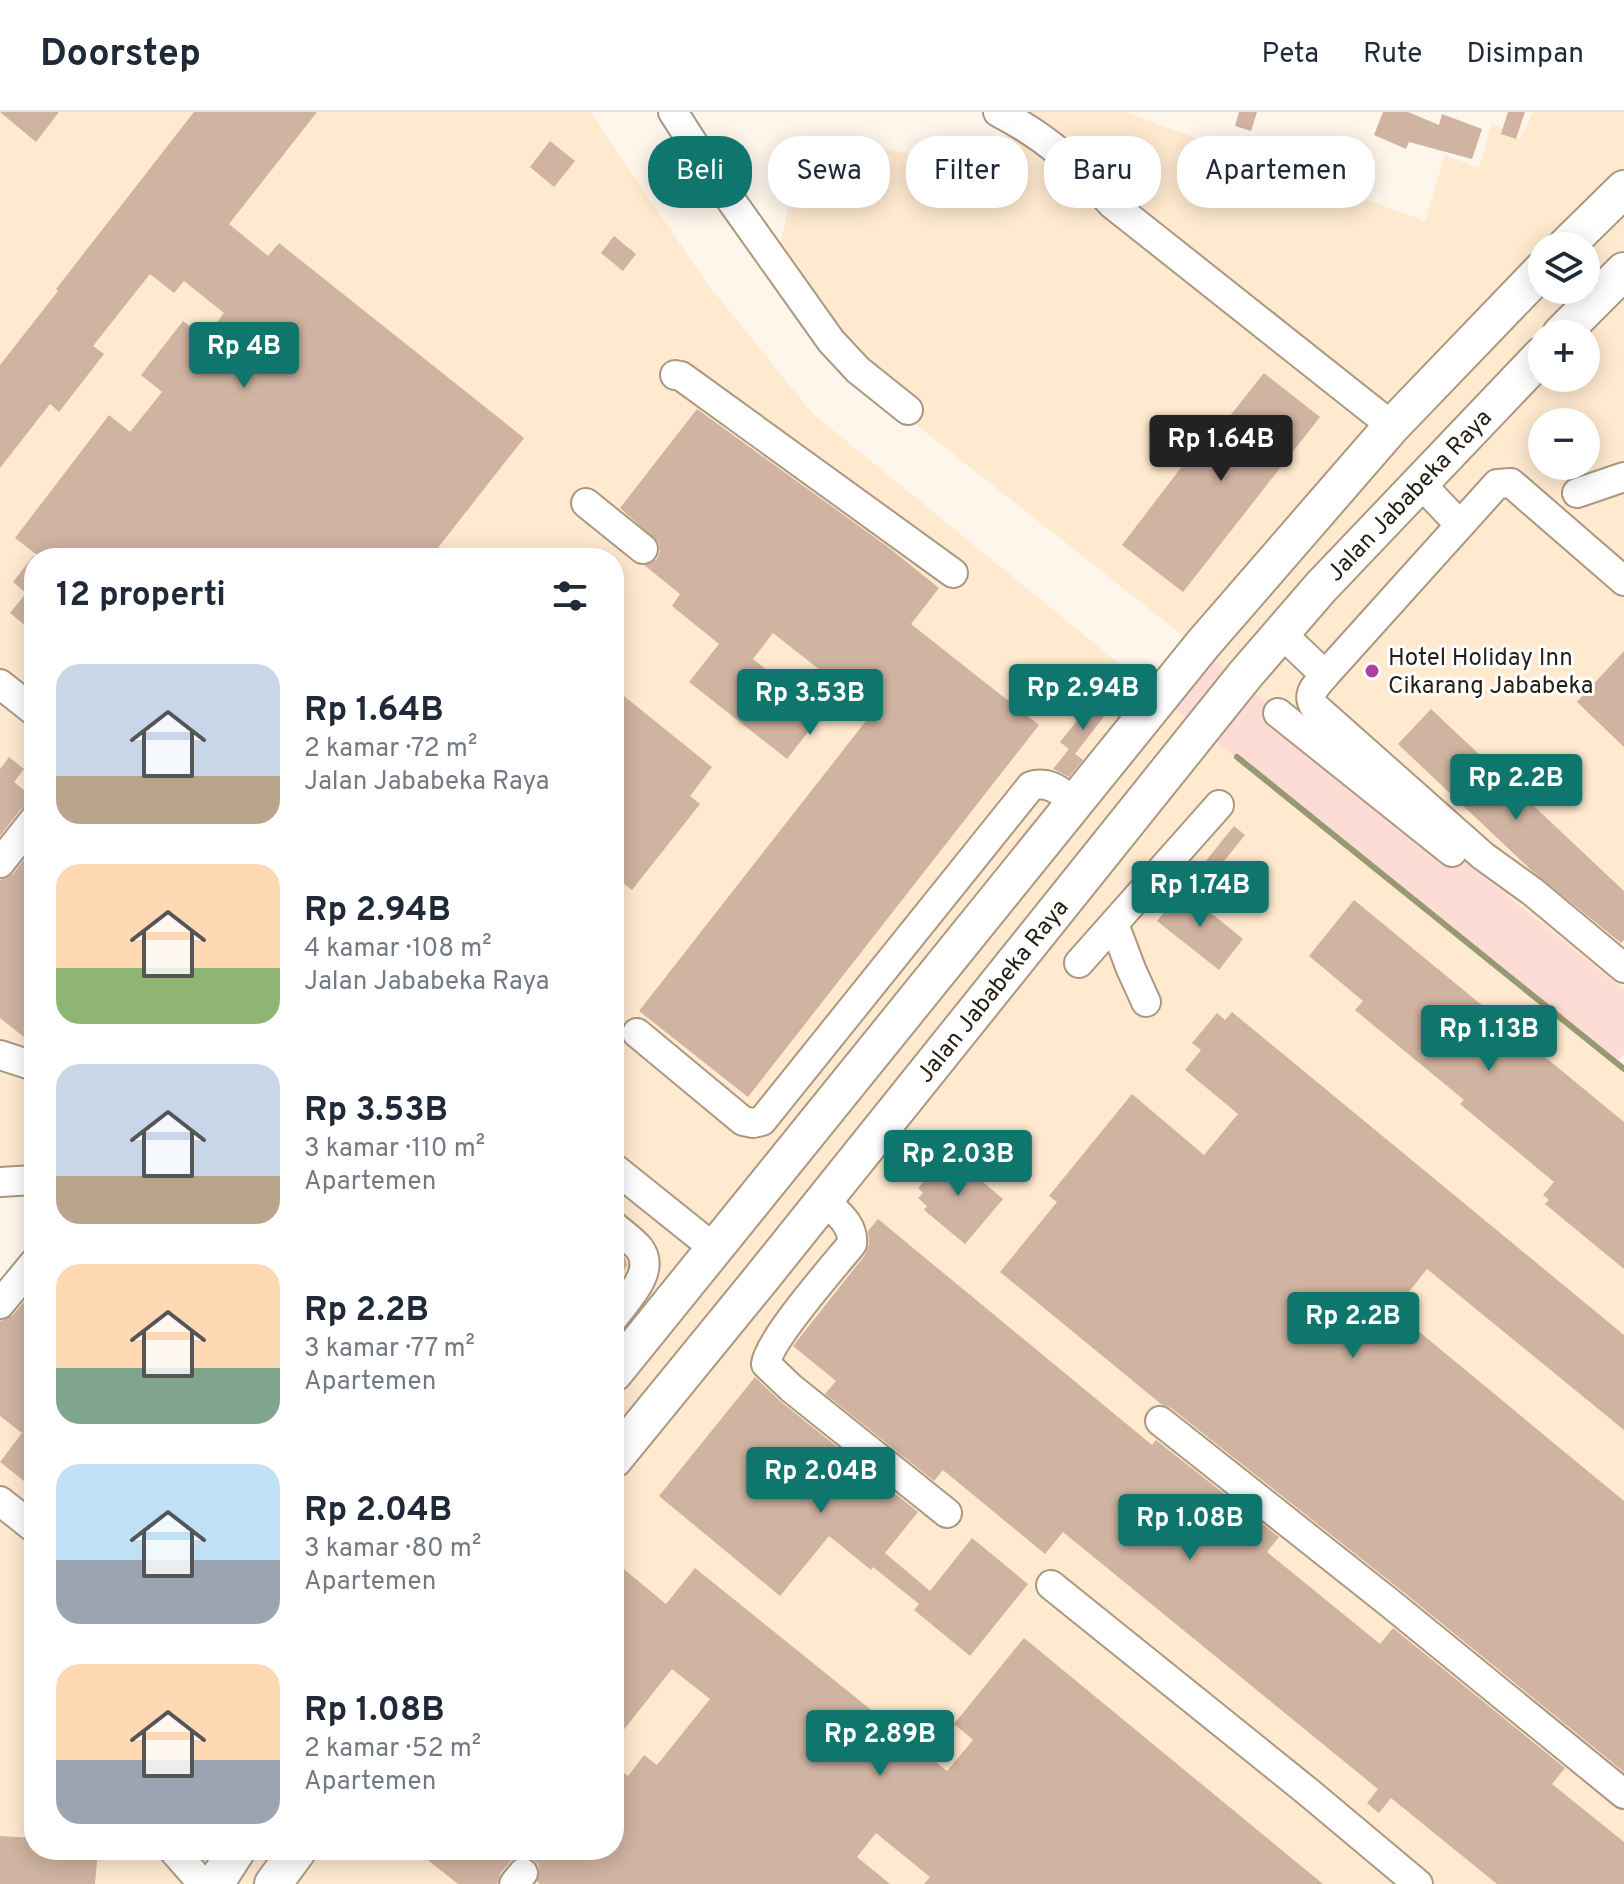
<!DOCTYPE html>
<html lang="id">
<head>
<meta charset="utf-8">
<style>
  body { margin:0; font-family:Overpass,sans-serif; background:#f2f2f3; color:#1f2937; height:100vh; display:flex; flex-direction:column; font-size:30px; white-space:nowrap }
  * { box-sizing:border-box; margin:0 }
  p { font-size:26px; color:#747a83 }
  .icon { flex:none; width:44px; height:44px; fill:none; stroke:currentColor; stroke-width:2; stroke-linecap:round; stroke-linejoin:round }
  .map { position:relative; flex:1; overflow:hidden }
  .side { position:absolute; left:24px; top:436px; width:600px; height:1312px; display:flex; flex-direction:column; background:#fff; border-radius:32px; box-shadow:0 4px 20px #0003 }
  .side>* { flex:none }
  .banner { position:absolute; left:648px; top:24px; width:760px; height:72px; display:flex; gap:16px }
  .tools { position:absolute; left:1528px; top:120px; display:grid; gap:16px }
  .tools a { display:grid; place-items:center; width:72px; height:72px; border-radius:50%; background:#fff; box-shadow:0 4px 20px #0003; font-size:40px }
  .price { position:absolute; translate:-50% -68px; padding:0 18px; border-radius:8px; background:#0f766e; color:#fff; font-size:26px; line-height:52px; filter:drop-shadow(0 2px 4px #0008) }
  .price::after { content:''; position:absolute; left:50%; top:48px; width:24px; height:18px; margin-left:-12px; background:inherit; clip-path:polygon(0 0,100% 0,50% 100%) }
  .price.active { background:#222; color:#fff }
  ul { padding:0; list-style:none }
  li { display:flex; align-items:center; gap:24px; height:200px; padding:0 32px }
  li span { display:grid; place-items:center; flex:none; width:224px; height:160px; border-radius:24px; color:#555 }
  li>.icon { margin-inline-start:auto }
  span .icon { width:96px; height:96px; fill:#fffc; stroke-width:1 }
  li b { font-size:34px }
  h2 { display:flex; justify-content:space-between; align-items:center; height:96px; padding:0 32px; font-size:34px }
  .chip { padding:0 28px; border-radius:32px; background:#fff; box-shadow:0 4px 20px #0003; font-size:28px; line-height:72px }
  .chip.active { background:#0f766e; color:#fff }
  header { display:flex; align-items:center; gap:48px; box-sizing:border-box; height:112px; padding:0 40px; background:#fff; border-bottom:2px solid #e0e1e3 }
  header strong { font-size:38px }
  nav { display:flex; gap:44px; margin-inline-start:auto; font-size:28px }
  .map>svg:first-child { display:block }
  .built { fill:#ffead0; fill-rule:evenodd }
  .green { fill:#fddcd5 }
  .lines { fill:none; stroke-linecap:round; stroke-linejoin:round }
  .stream { stroke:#979972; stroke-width:6 }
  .building { fill:#d0b3a1 }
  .minor-casing { stroke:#ac9880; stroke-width:32 }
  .major-casing { stroke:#ac9880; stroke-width:40 }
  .minor { stroke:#fff; stroke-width:28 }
  .major { stroke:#fff; stroke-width:36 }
  .poi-dot { fill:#ad42a2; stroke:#fff; stroke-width:3 }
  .labels { text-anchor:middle; stroke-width:6; stroke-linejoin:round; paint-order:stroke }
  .street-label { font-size:24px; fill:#251e14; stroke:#fff }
  .poi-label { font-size:24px; fill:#251e14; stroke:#fff; text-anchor:start }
</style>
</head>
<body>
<header>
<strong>Doorstep</strong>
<nav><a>Peta</a><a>Rute</a><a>Disimpan</a></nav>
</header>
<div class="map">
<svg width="1624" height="1772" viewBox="0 0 1624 1772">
  <rect width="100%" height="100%" fill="#fef5eb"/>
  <path class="built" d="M0 0H590L706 170 812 301 1155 581 1190 529 862 270 777 148 801 36 873 34 995 60 1015 0H1125L1425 109 1445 43 1479 56 1492 11 1520 27 1533 0H1624V942L1618 949 1624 953V1772H0V1197L34 1152V1738H614V446H34V1080L0 1060ZM1542 134H1586V178H1542ZM1542 222H1586V266H1542ZM1542 310H1586V354H1542Z"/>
  <polygon class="green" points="1190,529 1624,878 1624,942 1618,949 1155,581"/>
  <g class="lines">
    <polyline class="stream" points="1237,645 1624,957"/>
  </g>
  <g class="building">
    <polygon points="0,0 59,0 36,30"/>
    <polygon points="194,0 317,0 229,112 268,144 279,131 524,326 430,446 41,446 15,426 109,303 130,320 162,280 141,263 183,209 205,226 224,201 184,169 174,181 150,162 93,234 104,242 59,300 50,292 0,356 0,253 58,179 56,177"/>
    <polygon points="1239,0 1257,0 1251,19 1235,14"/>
    <polygon points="1383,0 1408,0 1439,13 1442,2 1482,17 1472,47 1409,30 1406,37 1374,23"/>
    <polygon points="1508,0 1525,0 1516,27 1501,22"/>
    <polygon points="550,29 575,49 554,75 530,55"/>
    <polygon points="614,124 636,142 623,159 601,141"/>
    <polygon points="1264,261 1320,305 1183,480 1122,433 1186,349 1191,353"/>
    <polygon points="697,297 888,435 939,476 911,512 1039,613 748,985 639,899 873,600 773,521 753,547 822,602 787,647 689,570 719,532 672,494 680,482 644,453 657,447 660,439 658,430 620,396"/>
    <polygon points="34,443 34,521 10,501 26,481 13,470"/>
    <polygon points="1624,539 1624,635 1577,590"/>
    <polygon points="614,576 712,655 690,684 700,692 632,778 614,764"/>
    <polygon points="1102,577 1116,589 1075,642 1083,648 1069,665 1053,657 1069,637 1060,630"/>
    <polygon points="1431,597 1624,779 1624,828 1621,831 1531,758 1398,632"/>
    <polygon points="9,645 24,657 14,670 34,686 34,691 21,697 0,724 0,657"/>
    <polygon points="1234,714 1245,723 1216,759 1205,750"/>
    <polygon points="34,735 34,933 0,906 0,768 13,762"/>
    <polygon points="1186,774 1198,783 1194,787 1243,827 1219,858 1157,809"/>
    <polygon points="1354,788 1624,1010 1624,1157 1545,1092 1549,1088 1543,1083 1554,1070 1460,992 1464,988 1355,898 1363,889 1309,844"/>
    <polygon points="1232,900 1624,1223 1624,1318 1427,1157 1394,1199 1624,1389 1624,1660 1402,1479 1171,1296 1161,1292 1000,1160 1057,1090 1049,1084 1132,982 1204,1043 1238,1002 1185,958 1201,938 1192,931 1217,901 1225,908"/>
    <polygon points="948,1040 1003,1087 965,1132 924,1098 927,1094 918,1086 923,1081 918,1076"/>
    <polygon points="878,1107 1152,1333 1156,1328 1279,1425 1267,1440 1380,1532 1393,1516 1565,1656 1552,1672 1624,1730 1624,1772 1497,1772 1391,1686 1379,1701 1367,1691 1378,1677 1063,1420 1045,1442 943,1358 934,1369 825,1282 836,1269 793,1234 865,1143 869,1132 868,1119"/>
    <polygon points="614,1137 625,1146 627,1153 614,1177"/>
    <polygon points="34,1178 34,1377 0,1350 22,1321 0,1304 0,1209 13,1203"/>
    <polygon points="755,1265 780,1289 918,1400 885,1441 930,1479 972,1426 1028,1472 970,1544 914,1498 919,1492 873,1455 871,1458 829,1424 780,1484 659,1384"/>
    <polygon points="614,1449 666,1492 695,1456 947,1659 973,1628 954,1612 1024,1526 1323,1772 924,1772 930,1765 876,1721 857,1745 890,1772 540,1772 537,1770 539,1754 533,1747 525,1744 516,1745 510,1750 500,1762 497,1772 458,1772 415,1738 614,1738 614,1654 628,1664 644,1643 657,1653 710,1587 672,1557 614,1630"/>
    <polygon points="0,1724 34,1726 34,1738 98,1738 95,1772 0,1772"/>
  </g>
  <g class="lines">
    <g class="minor-casing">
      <g id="minor">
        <polyline points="673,0 718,70 831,229 858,258 908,298"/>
        <path d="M998 0C1046 25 1075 51 1112 92L1392 314"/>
        <polyline points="675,263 681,264 953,461"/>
        <polyline points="1420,371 1460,413"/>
        <polyline points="1577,381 1624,365"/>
        <polyline points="586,391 643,437"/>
        <path d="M1624 469 1511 371 1497 372 1325 563C1317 573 1306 581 1314 594L1483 744 1533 780 1624 856"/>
        <polyline points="1281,521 1325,563"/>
        <polyline points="0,572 34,599"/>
        <polyline points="1278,601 1452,740"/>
        <polyline points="0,751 34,708"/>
        <polyline points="1114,812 1131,857 1146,890"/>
        <polyline points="1079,851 1219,693"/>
        <path d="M637 921 743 1009 753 1011 762 1009 1031 674C1049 668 1061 680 1075 690"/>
        <polyline points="0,943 34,954"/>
        <polyline points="614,1056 715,1137"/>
        <polyline points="0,1070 34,1068"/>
        <path d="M824 1088C837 1101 854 1112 852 1132 834 1154 768 1229 766 1252L791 1276 947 1401"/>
        <path d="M614 1114C622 1121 632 1128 639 1136 657 1159 627 1187 614 1205"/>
        <polyline points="0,1192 34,1151"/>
        <polyline points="1160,1309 1391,1492 1624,1682"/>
        <polyline points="0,1389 34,1416"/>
        <polyline points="1051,1473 1307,1679 1418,1772"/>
        <polyline points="173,1738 203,1772"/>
        <polyline points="514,1772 523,1761"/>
      </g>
    </g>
    <g class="major-casing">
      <g id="major">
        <polyline points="1566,134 1624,77"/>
        <polyline points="1561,222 1624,159"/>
        <polyline points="614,1261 1203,532 1392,314 1542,158"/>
        <path id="s1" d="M614 1347 760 1168 1245 563 1321 475 1542 243"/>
        <polyline points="215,1772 237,1738"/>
        <polyline points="273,1772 298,1738"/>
      </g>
    </g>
    <use href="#minor" class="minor"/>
    <use href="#major" class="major"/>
  </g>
  <circle class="poi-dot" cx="1372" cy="559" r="8"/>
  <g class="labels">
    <g class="street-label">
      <text dy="8" stroke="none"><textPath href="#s1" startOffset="1250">Jalan Jababeka Raya</textPath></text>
      <text dy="8" stroke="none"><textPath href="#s1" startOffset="602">Jalan Jababeka Raya</textPath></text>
    </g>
    <g class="poi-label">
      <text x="1388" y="553">Hotel Holiday Inn<tspan x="1388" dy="28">Cikarang Jababeka</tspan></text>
    </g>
  </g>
</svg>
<div class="tools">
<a><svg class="icon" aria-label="layers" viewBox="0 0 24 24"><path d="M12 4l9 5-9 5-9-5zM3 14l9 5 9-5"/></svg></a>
<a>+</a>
<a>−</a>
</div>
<b class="price" style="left:244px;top:278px">Rp 4B</b>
<b class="price active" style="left:1221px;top:371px">Rp 1.64B</b>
<b class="price" style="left:1083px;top:620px">Rp 2.94B</b>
<b class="price" style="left:810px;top:625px">Rp 3.53B</b>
<b class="price" style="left:1516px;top:710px">Rp 2.2B</b>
<b class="price" style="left:1200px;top:817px">Rp 1.74B</b>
<b class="price" style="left:1489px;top:961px">Rp 1.13B</b>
<b class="price" style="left:958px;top:1086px">Rp 2.03B</b>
<b class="price" style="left:1353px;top:1248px">Rp 2.2B</b>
<b class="price" style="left:821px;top:1403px">Rp 2.04B</b>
<b class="price" style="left:1190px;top:1450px">Rp 1.08B</b>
<b class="price" style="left:880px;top:1666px">Rp 2.89B</b>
<div class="banner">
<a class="chip active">Beli</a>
<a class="chip">Sewa</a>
<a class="chip">Filter</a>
<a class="chip">Baru</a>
<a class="chip">Apartemen</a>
</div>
<section class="side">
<h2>12 properti<svg class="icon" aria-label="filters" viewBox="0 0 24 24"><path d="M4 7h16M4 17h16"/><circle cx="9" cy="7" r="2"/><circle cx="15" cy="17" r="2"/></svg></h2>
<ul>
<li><span style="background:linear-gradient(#c9d6e8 70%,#b9a48a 0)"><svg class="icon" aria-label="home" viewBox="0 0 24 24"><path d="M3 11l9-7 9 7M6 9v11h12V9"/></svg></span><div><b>Rp 1.64B</b><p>2 kamar · 72 m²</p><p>Jalan Jababeka Raya</p></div></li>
<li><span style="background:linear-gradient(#ffd9b3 65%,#8fb573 0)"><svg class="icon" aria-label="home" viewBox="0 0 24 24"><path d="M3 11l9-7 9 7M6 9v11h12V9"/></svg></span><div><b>Rp 2.94B</b><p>4 kamar · 108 m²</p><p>Jalan Jababeka Raya</p></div></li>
<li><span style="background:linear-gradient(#c9d6e8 70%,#b9a48a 0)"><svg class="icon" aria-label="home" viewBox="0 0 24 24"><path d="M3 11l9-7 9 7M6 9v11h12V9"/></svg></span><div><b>Rp 3.53B</b><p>3 kamar · 110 m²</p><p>Apartemen</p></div></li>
<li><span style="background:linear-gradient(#ffd9b3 65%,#7fa58c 0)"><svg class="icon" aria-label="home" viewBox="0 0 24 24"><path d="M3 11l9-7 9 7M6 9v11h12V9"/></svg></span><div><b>Rp 2.2B</b><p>3 kamar · 77 m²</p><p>Apartemen</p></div></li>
<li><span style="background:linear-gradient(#bfe0f5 60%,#9aa5b1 0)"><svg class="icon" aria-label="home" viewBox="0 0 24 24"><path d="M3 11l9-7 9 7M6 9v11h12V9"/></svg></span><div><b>Rp 2.04B</b><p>3 kamar · 80 m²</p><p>Apartemen</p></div></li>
<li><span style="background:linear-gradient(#ffd9b3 60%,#9aa5b1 0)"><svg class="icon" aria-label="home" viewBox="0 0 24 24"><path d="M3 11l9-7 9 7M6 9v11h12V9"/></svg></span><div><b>Rp 1.08B</b><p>2 kamar · 52 m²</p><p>Apartemen</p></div></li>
</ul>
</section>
</div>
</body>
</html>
